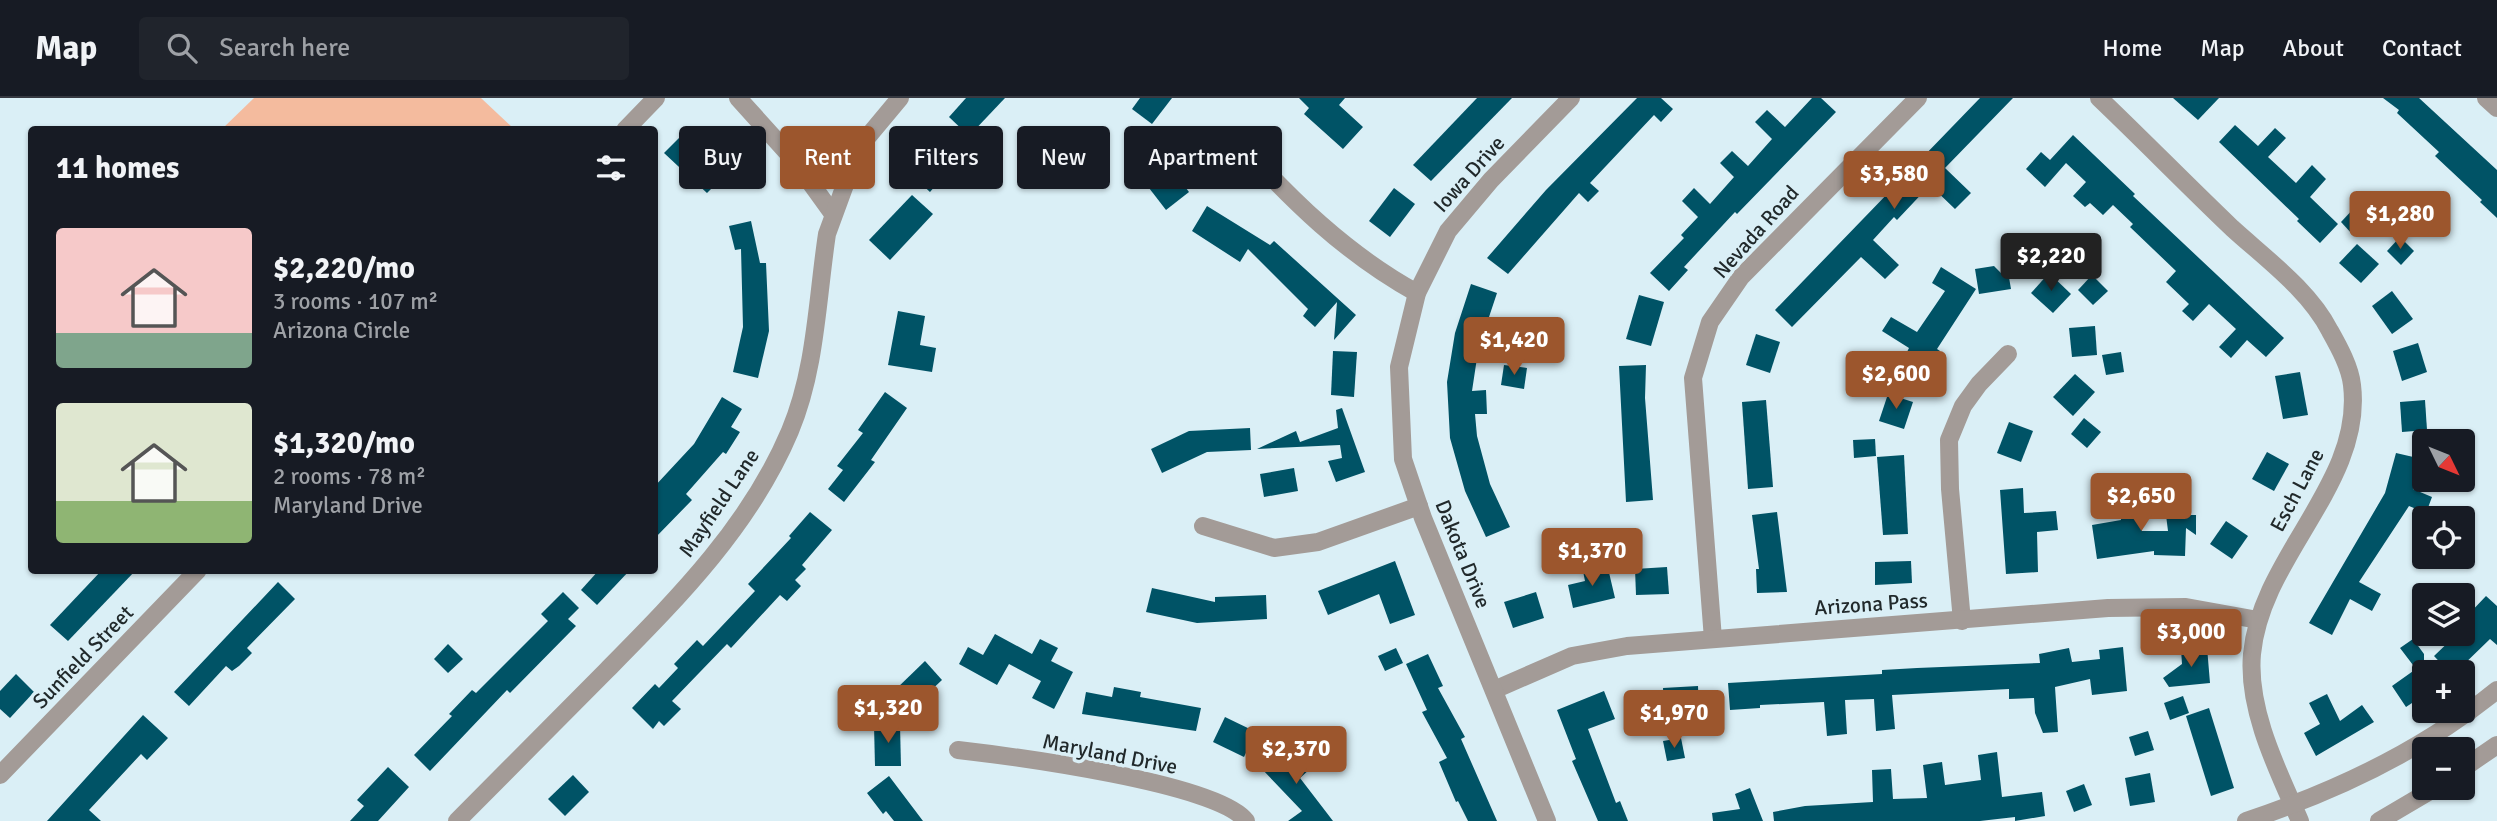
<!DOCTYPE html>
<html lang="en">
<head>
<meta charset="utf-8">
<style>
  body { margin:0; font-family:Signika,sans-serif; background:#20242c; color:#f1f3f6; height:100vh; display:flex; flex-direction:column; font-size:26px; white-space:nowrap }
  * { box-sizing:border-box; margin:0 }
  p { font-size:23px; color:#9ea1a6 }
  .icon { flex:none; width:38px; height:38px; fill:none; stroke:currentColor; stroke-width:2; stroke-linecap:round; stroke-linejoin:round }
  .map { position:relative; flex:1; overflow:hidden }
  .drawer { position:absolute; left:28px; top:28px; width:630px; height:448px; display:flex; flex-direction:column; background:#171b24; border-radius:7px; box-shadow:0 2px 5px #0004 }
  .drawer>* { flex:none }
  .top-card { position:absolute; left:679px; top:28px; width:665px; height:63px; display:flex; gap:14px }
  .needle { width:46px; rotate:133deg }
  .buttons { position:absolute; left:2412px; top:331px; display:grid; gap:14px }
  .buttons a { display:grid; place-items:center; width:63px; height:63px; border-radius:7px; background:#171b24; box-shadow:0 2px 5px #0004; font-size:35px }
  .price { position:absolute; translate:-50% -60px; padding:0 16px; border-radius:7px; background:#9c562d; color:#fff; font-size:23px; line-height:46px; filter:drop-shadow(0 2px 4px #0008) }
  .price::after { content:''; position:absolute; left:50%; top:42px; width:21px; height:16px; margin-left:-10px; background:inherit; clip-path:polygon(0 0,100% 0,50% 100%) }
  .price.active { background:#222; color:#fff }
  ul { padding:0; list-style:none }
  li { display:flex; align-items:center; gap:21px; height:175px; padding:0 28px }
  li span { display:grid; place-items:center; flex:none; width:196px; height:140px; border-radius:7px; color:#555 }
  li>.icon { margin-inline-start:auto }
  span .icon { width:84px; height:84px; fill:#fffc; stroke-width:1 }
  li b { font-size:30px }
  h2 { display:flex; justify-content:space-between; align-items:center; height:84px; padding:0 28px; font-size:30px }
  .tag { padding:0 24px; border-radius:7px; background:#171b24; box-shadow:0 2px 5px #0004; font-size:24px; line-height:63px }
  .tag.active { background:#9c562d; color:#fff }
  header { display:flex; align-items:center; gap:42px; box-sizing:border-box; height:98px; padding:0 35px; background:#171b24; border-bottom:2px solid #363941 }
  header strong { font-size:33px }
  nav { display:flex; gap:38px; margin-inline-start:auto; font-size:24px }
  .search { width:490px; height:63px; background:#20242c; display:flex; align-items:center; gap:18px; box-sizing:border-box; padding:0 24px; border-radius:7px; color:#9ea1a6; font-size:26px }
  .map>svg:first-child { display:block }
  .green { fill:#f4bb9e }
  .building { fill:#005366 }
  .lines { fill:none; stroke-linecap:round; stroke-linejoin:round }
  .minor { stroke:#a39b97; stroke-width:18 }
  .labels { text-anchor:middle; stroke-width:7; stroke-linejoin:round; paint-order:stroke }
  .street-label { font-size:21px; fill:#21292b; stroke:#daeff6 }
</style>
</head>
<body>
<header>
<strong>Map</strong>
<div class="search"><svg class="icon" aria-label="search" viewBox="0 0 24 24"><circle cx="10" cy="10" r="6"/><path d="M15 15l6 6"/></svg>Search here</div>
<nav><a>Home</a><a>Map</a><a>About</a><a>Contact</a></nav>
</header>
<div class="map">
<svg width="2497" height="723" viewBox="0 0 2497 723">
  <rect width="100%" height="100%" fill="#daeff6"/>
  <polygon class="green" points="254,0 481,0 514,31 222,31"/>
  <g class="building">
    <polygon points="966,0 1005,0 969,38 949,19"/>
    <polygon points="1140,0 1172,0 1152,26 1132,11"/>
    <polygon points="1299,0 1345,0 1339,7 1363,29 1343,51 1304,16 1309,10"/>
    <polygon points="1477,0 1512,0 1431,83 1413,67"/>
    <polygon points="1637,0 1661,0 1673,11 1661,24 1654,17 1590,85 1599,93 1588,104 1579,95 1508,176 1487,160 1546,92"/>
    <polygon points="1812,0 1821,0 1836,14 1737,116 1735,114 1684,169 1688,172 1669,193 1650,175 1684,140 1681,137 1698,119 1682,103 1694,90 1710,106 1734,79 1720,65 1732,53 1748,68 1772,41 1755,24 1767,12 1785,29"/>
    <polygon points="1980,0 2013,0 1945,70 1971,95 1955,111 1930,87 1897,122 1894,119 1873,142 1899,167 1885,181 1861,159 1792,229 1775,212"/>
    <polygon points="2173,0 2219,0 2198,22"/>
    <polygon points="2383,0 2419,0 2497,72 2497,120 2480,104 2482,102 2435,58 2439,54 2397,15 2399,12"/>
    <polygon points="2235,27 2258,48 2275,30 2286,40 2268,59 2296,85 2312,67 2326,81 2310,99 2338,126 2320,145 2297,123 2299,121 2219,44"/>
    <polygon points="684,35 711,62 714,59 728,74 707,95 664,55"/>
    <polygon points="2073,37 2135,96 2133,98 2284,240 2266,259 2247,242 2231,260 2219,249 2236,231 2209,206 2193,223 2182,213 2189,206 2166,184 2176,173 2130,129 2133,126 2113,107 2103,117 2090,105 2085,109 2073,98 2086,84 2066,65 2045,89 2026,71 2041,54 2050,62"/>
    <polygon points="932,39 958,61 930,94 916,81 927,68 916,58"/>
    <polygon points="1163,59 1189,94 1166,112 1139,77"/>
    <polygon points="1394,90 1415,106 1390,139 1369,123"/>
    <polygon points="912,97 933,116 890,162 869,142"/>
    <polygon points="1207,108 1270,147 1274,143 1356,217 1334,242 1337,204 1315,229 1303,218 1308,211 1248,151 1240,164 1192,133"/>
    <polygon points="2356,108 2369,120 2353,137 2341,124"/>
    <polygon points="751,123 760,165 766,165 769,233 758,280 733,274 743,229 741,151 735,152 729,128"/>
    <polygon points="2400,139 2414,153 2401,167 2387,153"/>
    <polygon points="2357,146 2379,166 2361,185 2339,165"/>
    <polygon points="1994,168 2001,175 2007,168 2011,191 1979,196 1975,171"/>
    <polygon points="1941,169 1976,191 1937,251 1940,253 1923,285 1898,272 1909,250 1882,233 1891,219 1917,234 1945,193 1932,185"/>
    <polygon points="2049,175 2071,196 2053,215 2031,195"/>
    <polygon points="2092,177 2108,193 2093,207 2078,192"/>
    <polygon points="1471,186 1497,195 1489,219 1523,228 1518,249 1480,240 1472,293 1486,292 1487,316 1475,316 1477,338 1490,386 1510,429 1486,439 1465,393 1450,340 1447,284 1455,235"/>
    <polygon points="2392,193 2413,221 2392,236 2372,208"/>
    <polygon points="1639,197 1664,204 1651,248 1626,241"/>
    <polygon points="898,213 925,218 920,247 936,250 932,274 888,267"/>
    <polygon points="2095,228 2097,257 2072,259 2069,230"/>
    <polygon points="1756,236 1780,244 1770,275 1746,267"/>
    <polygon points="2418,245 2427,274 2402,283 2393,253"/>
    <polygon points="1333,253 1357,254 1354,299 1331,297"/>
    <polygon points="2121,254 2124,274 2106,277 2102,257"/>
    <polygon points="1504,267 1527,270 1524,291 1501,287"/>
    <polygon points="1646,267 1645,300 1653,402 1626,404 1619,268"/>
    <polygon points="2300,274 2308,317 2283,321 2275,278"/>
    <polygon points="2075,276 2095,294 2073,318 2053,299"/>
    <polygon points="885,294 907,310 871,362 875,364 844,404 828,391 843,372 837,368 863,335 858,332"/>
    <polygon points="1888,296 1913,304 1904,331 1879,323"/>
    <polygon points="722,299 742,311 731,329 740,334 726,356 723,354 686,396 692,402 654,441 654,389 694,346"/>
    <polygon points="1766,302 1773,389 1748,391 1742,304"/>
    <polygon points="2425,302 2427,332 2402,334 2400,304"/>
    <polygon points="1342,310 1365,374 1336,384 1328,363 1342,360 1340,347 1257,351 1296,333 1300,344 1338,330 1336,312"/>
    <polygon points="2084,320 2101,334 2087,350 2071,336"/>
    <polygon points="2009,324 2033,333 2021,364 1997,355"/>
    <polygon points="1250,330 1251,352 1207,354 1162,375 1151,351 1189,333"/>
    <polygon points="1875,341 1876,358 1854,360 1853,342"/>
    <polygon points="2267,354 2289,366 2274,393 2252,381"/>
    <polygon points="2396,355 2422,361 2413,391 2432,399 2426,415 2409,408 2359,484 2381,496 2372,513 2350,501 2332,537 2309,525 2385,395"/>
    <polygon points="1904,357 1908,436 1883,437 1877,359"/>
    <polygon points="1294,370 1298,393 1264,399 1260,376"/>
    <polygon points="2023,390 2024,415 2056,413 2058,432 2037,434 2038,474 2006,476 2000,392"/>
    <polygon points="2139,394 2142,433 2168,433 2166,417 2196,417 2196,437 2186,430 2185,458 2154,457 2154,453 2097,461 2092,427 2121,422 2119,396"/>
    <polygon points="810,414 832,432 802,467 806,471 795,482 801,488 787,503 780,497 731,550 727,546 672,603 681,611 664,628 659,623 653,631 632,610 655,586 659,590 678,570 674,566 697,542 703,548 755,493 748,486 791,440 789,438"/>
    <polygon points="1777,414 1787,494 1757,495 1756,471 1759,471 1752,417"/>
    <polygon points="2226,423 2248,438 2232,461 2210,446"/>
    <polygon points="1395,463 1415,517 1390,526 1379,496 1328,517 1318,493"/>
    <polygon points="1911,463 1912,485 1875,487 1875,464"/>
    <polygon points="1607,466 1615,500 1573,510 1568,487 1585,483 1583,473"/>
    <polygon points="1667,469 1669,496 1636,497 1635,471"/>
    <polygon points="102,472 136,472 68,543 50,527"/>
    <polygon points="599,472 630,472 597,507 581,492"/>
    <polygon points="278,484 295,501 247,550 252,555 239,568 232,573 226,568 189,608 174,594"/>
    <polygon points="1152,490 1215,504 1215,499 1266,497 1267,521 1197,525 1146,514"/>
    <polygon points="563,494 579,510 568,521 576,528 510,595 507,592 430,673 414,657 452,618 449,616 472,592 476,595 548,523 541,516"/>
    <polygon points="1536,494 1544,520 1513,530 1504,504"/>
    <polygon points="2486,498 2497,508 2497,547 2490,541 2456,574 2449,574 2434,558 2457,536 2462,536 2462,530 2471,522 2467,518"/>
    <polygon points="995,536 1032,556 1040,541 1058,550 1051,563 1073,574 1054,611 1032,600 1041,583 1009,566 997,587 959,566 968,549 983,557"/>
    <polygon points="2413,541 2424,556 2424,597 2406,609 2392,588 2416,571 2400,550"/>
    <polygon points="448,546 463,561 448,575 434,561"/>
    <polygon points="2123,549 2127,593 2092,597 2090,581 2055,589 2058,634 2043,635 2035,615 2034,600 2009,601 2009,591 1892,597 1895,631 1876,633 1874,601 1845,602 1847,636 1827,638 1824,604 1760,607 1760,610 1730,612 1728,585 1882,576 1882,572 1917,570 2040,565 2039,556 2069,550 2072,564 2100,561 2099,552"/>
    <polygon points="2207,549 2210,585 2169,589 2163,580 2182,566 2181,551"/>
    <polygon points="1396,550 1403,565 1385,573 1378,558"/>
    <polygon points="1428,556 1443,588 1438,590 1465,639 1461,641 1497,723 1468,723 1458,703 1456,704 1439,664 1447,660 1422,614 1427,612 1406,566"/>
    <polygon points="925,563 942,582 911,611 894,593"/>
    <polygon points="16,576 34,594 10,620 0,611 0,593"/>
    <polygon points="1698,588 1699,615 1664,616 1663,590"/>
    <polygon points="1114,589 1141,594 1140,599 1201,610 1196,633 1082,616 1086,594 1112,599"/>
    <polygon points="1604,593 1615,621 1588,631 1616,705 1620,703 1628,723 1598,723 1572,663 1576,661 1557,612"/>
    <polygon points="2327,596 2340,623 2362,607 2374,624 2316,658 2304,635 2320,626 2309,605"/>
    <polygon points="2183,598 2189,615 2170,622 2164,605"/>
    <polygon points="2209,610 2234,690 2211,698 2186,618"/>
    <polygon points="143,617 168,640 147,662 141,656 89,712 101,723 47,723"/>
    <polygon points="1225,619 1256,634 1244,659 1213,644"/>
    <polygon points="874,627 900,627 901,668 875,668"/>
    <polygon points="2148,633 2154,652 2135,658 2129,639"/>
    <polygon points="1681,640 1685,660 1667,663 1663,643"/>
    <polygon points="1292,650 1310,671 1300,680 1333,723 1288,723 1302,713 1261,670 1274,657 1279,662"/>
    <polygon points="1997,654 2002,699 2042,694 2045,718 2015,723 2015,719 1980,723 1774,723 1773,714 1805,708 1873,704 1872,672 1891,671 1893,701 1927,700 1923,667 1942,664 1945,687 1981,682 1978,657"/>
    <polygon points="388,669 409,689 378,723 350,723 364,708 357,702"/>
    <polygon points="2150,675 2155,704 2130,708 2125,680"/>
    <polygon points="573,677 589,694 565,718 548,701"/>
    <polygon points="889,678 923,723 894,723 886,713 883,716 867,695"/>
    <polygon points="2084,686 2092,707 2074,714 2066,693"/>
    <polygon points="1750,690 1763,723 1713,723 1712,715 1740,711 1735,696"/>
  </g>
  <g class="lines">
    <g class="minor">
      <polyline points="738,0 794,62 833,116"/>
      <path d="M2099 0C2144 43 2187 87 2232 130 2266 161 2309 192 2330 233 2339 249 2350 269 2352 287 2364 385 2261 458 2252 556 2247 612 2278 673 2300 723"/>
      <polyline points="2486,0 2497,10"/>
      <polyline points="625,32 656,0"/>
      <path d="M1237 42C1291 102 1346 156 1417 195"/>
      <polyline points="1203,428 1274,450 1318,444 1419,408"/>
      <polyline points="1962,523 1950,391 1949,342 1963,308 1979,286 2008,256"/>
      <polyline points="1713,541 1693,280 1710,224 1741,179 1918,0"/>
      <polyline points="1494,592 1572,558 1627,548 2108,510 2186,509 2258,522"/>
      <path d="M958 652C1010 658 1219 685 1246 723"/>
      <polyline points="2462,671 2497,647"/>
      <polyline points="0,677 198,472"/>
      <path d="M457 723C507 673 557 622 607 572 678 500 750 428 790 333 816 271 817 202 827 136L853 65 865 42 900 0"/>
      <polyline points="1547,723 1423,420 1403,361 1399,269 1417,195 1448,133 1491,82 1571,0"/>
      <path d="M2246 723C2337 693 2422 653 2497 592"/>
      <polyline points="2379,723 2435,690"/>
    </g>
  </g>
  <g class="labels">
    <g class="street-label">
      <text transform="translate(1469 76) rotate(-48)" y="7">Iowa Drive</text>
      <text transform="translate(1756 134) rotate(-48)" y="7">Nevada Road</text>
      <text transform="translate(2297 392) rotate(-62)" y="7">Esch Lane</text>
      <text transform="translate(719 405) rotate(-56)" y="7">Mayfield Lane</text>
      <text transform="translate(1463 456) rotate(68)" y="7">Dakota Drive</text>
      <text transform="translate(1871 506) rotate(-4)" y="7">Arizona Pass</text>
      <text transform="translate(83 559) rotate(-46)" y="7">Sunfield Street</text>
      <text transform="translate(1110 656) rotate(11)" y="7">Maryland Drive</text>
    </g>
  </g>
</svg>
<div class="buttons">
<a><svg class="needle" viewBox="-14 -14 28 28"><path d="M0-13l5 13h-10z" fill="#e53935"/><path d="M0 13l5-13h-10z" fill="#9ea1a6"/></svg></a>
<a><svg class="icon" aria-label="locate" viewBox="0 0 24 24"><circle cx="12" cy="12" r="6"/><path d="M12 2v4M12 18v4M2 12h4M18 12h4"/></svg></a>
<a><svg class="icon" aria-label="layers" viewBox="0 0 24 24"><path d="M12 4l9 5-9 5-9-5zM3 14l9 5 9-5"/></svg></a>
<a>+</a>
<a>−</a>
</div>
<b class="price" style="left:1894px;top:113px">$3,580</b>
<b class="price" style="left:2400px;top:153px">$1,280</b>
<b class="price active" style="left:2051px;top:195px">$2,220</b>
<b class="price" style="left:1514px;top:279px">$1,420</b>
<b class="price" style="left:1896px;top:313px">$2,600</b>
<b class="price" style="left:2141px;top:435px">$2,650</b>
<b class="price" style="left:1592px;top:490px">$1,370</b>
<b class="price" style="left:2191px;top:571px">$3,000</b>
<b class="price" style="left:888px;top:647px">$1,320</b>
<b class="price" style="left:1674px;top:652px">$1,970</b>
<b class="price" style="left:1296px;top:688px">$2,370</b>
<div class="top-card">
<a class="tag">Buy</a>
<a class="tag active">Rent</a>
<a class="tag">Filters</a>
<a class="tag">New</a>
<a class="tag">Apartment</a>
</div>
<section class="drawer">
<h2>11 homes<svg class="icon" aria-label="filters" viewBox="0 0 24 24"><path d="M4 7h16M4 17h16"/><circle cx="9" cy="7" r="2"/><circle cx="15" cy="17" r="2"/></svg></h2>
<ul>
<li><span style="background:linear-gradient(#f6c9c9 75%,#7fa58c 0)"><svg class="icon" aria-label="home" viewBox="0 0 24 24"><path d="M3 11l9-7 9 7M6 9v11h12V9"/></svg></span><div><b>$2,220/mo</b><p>3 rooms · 107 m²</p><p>Arizona Circle</p></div></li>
<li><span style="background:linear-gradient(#dfe7d0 70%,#8fb573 0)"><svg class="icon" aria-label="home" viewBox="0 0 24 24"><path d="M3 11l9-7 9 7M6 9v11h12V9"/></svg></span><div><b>$1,320/mo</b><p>2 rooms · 78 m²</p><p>Maryland Drive</p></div></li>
</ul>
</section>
</div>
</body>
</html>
